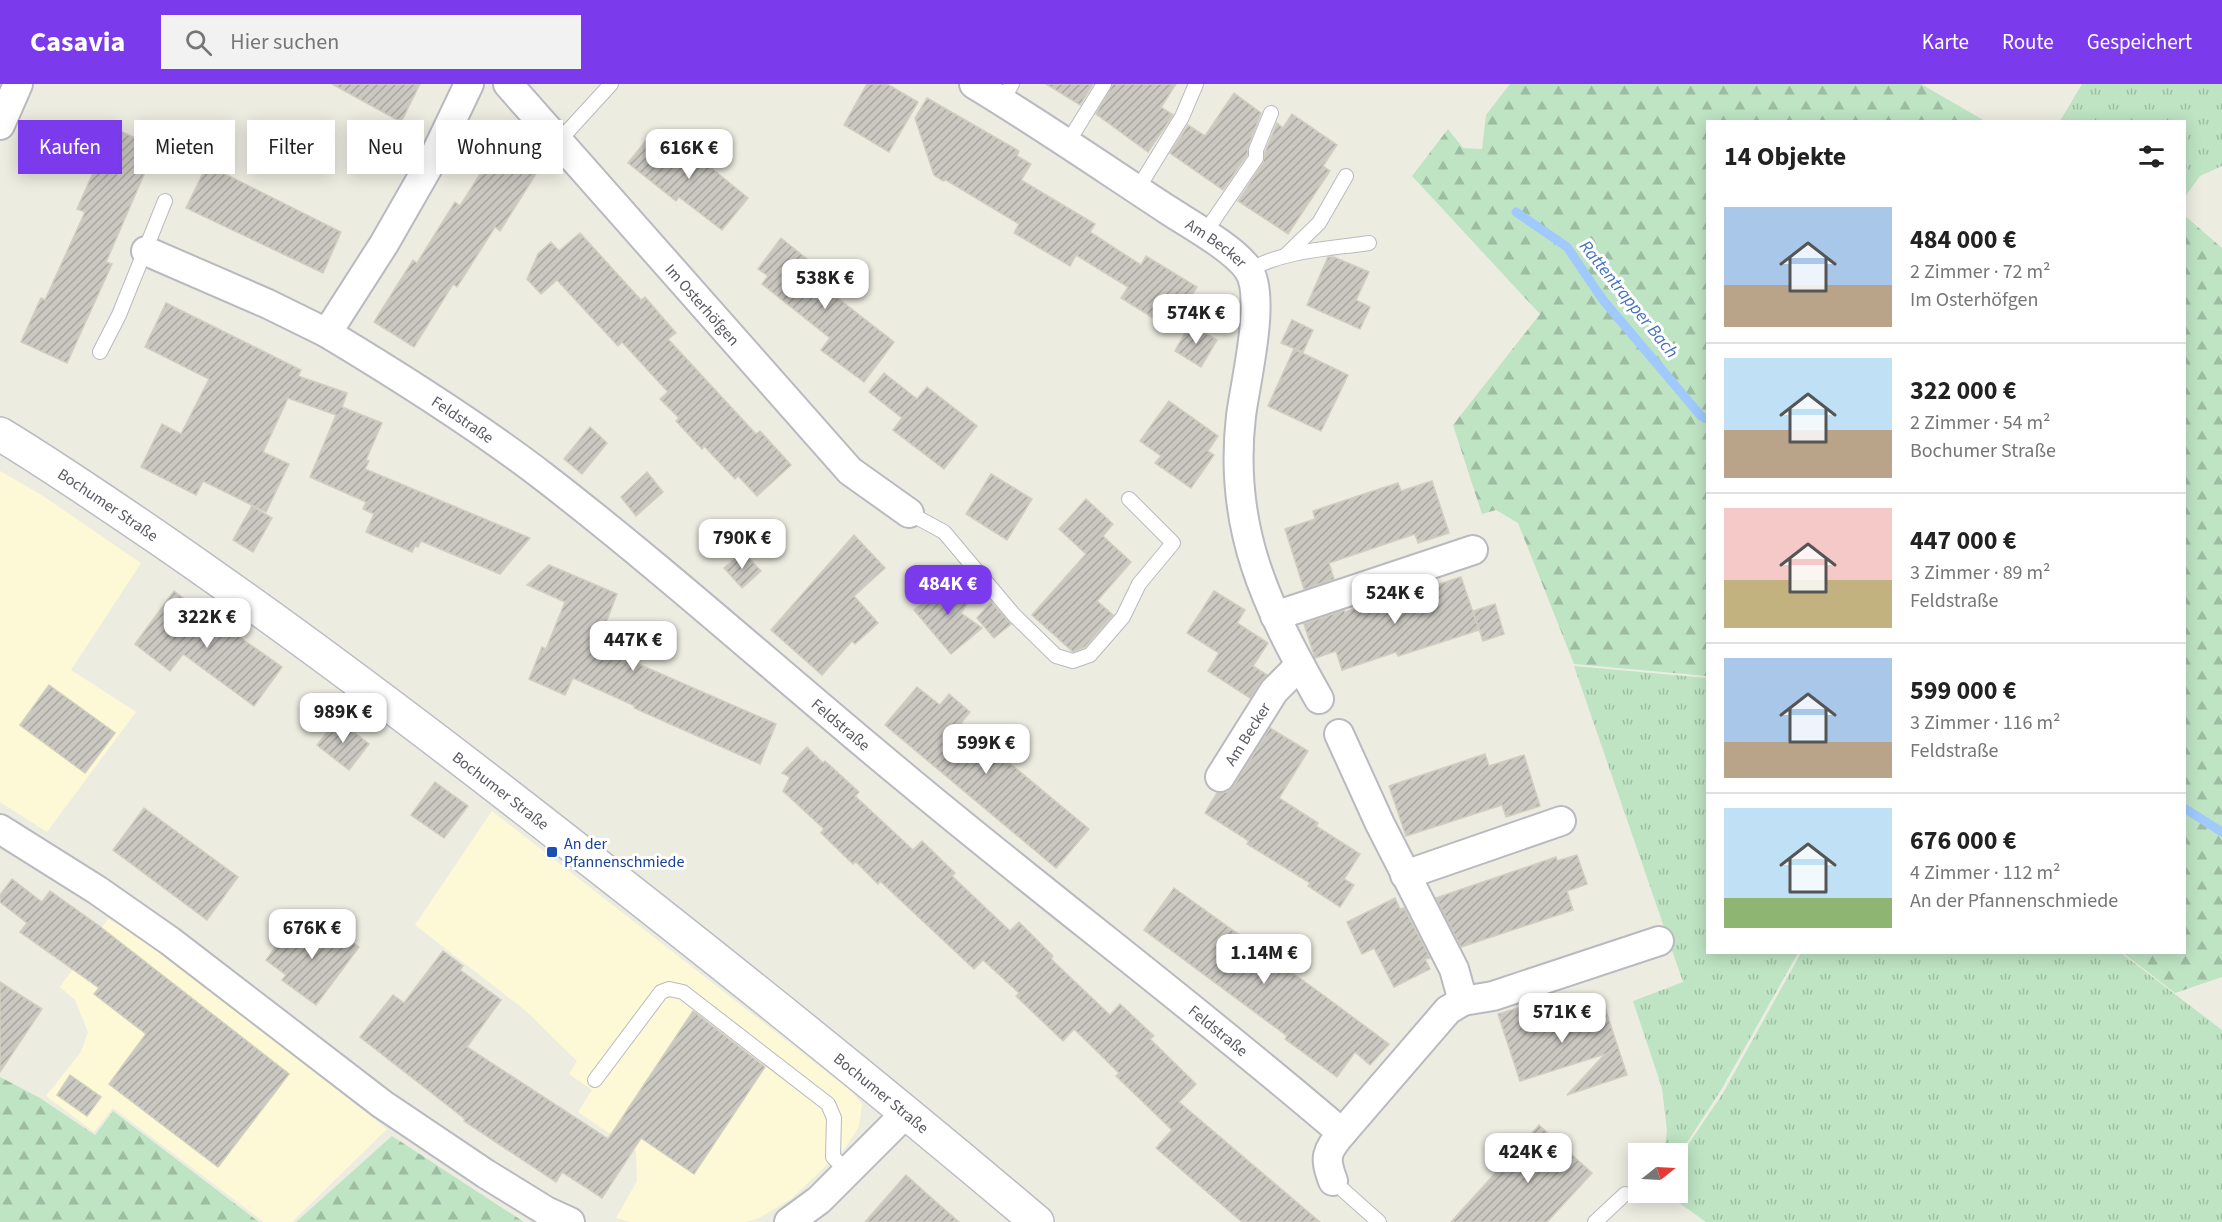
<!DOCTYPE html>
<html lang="de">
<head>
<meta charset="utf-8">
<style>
  body { margin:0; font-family:"Source Sans 3",sans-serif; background:#f2f2f2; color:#222; height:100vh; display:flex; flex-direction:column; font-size:22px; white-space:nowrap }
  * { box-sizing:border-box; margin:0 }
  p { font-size:20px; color:#767676 }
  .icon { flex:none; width:33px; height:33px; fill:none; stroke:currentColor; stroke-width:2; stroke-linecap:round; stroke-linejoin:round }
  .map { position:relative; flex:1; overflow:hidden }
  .side { position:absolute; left:1706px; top:36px; width:480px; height:834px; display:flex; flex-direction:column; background:#fff; border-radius:0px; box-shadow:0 3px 15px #0003 }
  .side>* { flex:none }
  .banner { position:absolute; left:18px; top:36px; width:570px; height:54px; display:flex; gap:12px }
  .needle { width:39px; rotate:72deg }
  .fabs { position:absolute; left:1628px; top:1059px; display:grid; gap:12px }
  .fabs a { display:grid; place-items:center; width:60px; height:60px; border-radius:0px; background:#fff; box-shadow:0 3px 15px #0003; font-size:30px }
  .price { position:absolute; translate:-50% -51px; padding:0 14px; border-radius:12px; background:#fff; color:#222; font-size:20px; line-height:39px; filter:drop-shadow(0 2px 3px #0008) }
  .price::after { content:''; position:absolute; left:50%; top:36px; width:18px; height:14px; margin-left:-9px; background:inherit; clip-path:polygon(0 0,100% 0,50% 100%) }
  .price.on { background:#7c3aed; color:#fff }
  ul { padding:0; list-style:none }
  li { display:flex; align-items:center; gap:18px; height:150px; padding:0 18px }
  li+li { border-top:2px solid #e0e0e0 }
  li span { display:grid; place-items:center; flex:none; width:168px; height:120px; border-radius:0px; color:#555 }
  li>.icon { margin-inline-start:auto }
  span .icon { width:72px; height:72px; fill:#fffc; stroke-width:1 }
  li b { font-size:26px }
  h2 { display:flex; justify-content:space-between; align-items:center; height:72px; padding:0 18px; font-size:26px }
  .tag { padding:0 21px; border-radius:0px; background:#fff; box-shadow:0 3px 15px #0003; font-size:21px; line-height:54px }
  .tag.on { background:#7c3aed; color:#fff }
  header { display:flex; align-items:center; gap:36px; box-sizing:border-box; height:84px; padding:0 30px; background:#7c3aed; color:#fff }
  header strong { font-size:28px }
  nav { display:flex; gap:33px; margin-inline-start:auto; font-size:21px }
  .search { width:420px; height:54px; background:#f2f2f2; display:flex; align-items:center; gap:15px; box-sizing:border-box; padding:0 21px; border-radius:0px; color:#767676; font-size:22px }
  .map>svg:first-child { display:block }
  .commercial { fill:#fdf9d6 }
  .grass { fill:url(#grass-tufts) }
  .forest { fill:url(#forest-firs) }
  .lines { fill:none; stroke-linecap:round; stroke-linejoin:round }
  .stream { stroke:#a0c9fd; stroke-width:9 }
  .building { fill:url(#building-hatch); stroke:#d1cec0; stroke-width:1.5 }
  .lane-casing { stroke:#b9bac0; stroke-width:16 }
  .street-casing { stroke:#b9bac0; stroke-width:32 }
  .secondary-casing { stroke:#babcc3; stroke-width:36 }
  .lane { stroke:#fff; stroke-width:14 }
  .street { stroke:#fff; stroke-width:28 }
  .secondary { stroke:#fff; stroke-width:33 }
  .transit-dot { fill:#1a4fb4; stroke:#fff; stroke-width:2 }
  .labels { text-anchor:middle; stroke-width:6; stroke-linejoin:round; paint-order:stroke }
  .street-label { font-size:16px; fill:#5a5c62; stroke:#fff }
  .transit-label { font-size:16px; fill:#164399; stroke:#fff; text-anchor:start }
  .water-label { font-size:18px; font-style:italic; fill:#4470c0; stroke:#fff }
</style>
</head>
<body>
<header>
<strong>Casavia</strong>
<div class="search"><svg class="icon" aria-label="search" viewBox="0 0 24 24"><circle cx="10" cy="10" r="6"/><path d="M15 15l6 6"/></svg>Hier suchen</div>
<nav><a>Karte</a><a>Route</a><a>Gespeichert</a></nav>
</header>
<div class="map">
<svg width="2222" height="1138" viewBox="0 0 2222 1138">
  <defs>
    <pattern id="grass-tufts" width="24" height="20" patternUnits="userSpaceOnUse" patternTransform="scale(1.5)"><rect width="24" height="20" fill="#bee4c3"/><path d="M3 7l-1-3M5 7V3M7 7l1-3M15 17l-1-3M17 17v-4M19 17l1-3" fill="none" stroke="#9dbca2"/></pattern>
    <pattern id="forest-firs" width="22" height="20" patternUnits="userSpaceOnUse" patternTransform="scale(1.5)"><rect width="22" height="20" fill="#bee4c3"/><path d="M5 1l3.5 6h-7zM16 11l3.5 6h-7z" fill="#9dbca2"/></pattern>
    <pattern id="building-hatch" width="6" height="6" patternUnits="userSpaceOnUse" patternTransform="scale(1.5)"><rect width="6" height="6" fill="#cac8c1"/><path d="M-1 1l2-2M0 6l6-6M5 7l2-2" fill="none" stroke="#a7a6a0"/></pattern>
  </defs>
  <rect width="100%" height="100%" fill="#edece1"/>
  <g class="commercial">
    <polygon points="0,387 40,410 141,479 71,586 136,628 47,748 0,718"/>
    <polygon points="492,727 851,1007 862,1020 859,1042 846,1063 791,1115 759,1134 746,1138 630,1138 616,1134 637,1097 636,1067 578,1028 592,1006 569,990 577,977 526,927 415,841"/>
    <polygon points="108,835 141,852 387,1045 292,1138 264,1138 113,1024 94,1048 46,1012 81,968 88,948 75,916 60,903"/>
  </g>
  <g class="grass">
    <polygon points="2082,0 2222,0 2222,82 2200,92 2184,114 2184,38 2060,37"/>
    <polygon points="1574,582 1707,594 1707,868 1798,869 1721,1006 1677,1074 1677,1070 1664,1069 1667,1047 1662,1004 1633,917 1683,898"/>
    <polygon points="1801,869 2121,869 2222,946 2222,1138 1706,1138 1665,1109 1677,1108 1677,1077 1723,1009"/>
  </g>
  <g class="forest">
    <polygon points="1510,0 1921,0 1985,37 1707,38 1707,592 1574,580 1518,439 1496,426 1482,430 1453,341 1540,230 1412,92 1448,45 1463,64 1482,65 1486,31"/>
    <polygon points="2184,131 2222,164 2222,893 2175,909 2123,869 2184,868"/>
    <polygon points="0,993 40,1014 95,1051 113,1027 259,1138 0,1138"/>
    <polygon points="392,1052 524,1138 296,1138"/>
  </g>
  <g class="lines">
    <g class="stream">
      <polyline points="1516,128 1567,163 1603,216 1701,332 1707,335"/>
      <polyline points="2184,724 2222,748"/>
    </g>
  </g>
  <g class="building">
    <polygon points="332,0 420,0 401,38"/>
    <polygon points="867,0 887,0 918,18 889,68 844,41"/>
    <polygon points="1046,0 1093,0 1080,21"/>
    <polygon points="1113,0 1176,0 1161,23 1173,31 1148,68 1096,30"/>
    <polygon points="1234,9 1261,29 1248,63 1247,71 1223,106 1170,69 1188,41 1205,52"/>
    <polygon points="927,14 1019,67 1017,72 1031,80 1021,96 1095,140 1090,148 1141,181 1146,172 1197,203 1171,245 1121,214 1128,203 1076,171 1070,182 1014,149 1019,140 946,96 943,97 934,91 915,34"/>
    <polygon points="1292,30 1337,61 1323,82 1330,87 1288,150 1238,117 1263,79 1265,68 1277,39 1283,44"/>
    <polygon points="113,44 156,63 106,178 112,180 67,279 21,258 41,214 45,216 85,128 77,125"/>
    <polygon points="670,50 748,114 722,146 679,113 676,117 628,79 647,55 658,65"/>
    <polygon points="499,60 539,85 500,147 495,143 457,203 453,200 414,263 374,238 413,176 417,179 455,118 460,122"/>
    <polygon points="207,81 341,148 323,189 186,124"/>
    <polygon points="580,149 641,216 645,213 676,249 668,255 756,350 760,347 791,381 757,412 738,392 735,395 704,362 702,365 676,337 679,334 660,315 668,308 622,258 618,262 557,196 541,210 527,195 538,170 551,158 559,167"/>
    <polygon points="781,154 833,196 826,205 894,258 864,298 821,266 830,254 762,200 768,192 758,185"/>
    <polygon points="1328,173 1334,173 1369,188 1356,216 1370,223 1360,245 1307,221"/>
    <polygon points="166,219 301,286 298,292 347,309 342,323 382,339 366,376 369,377 365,385 530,454 500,490 421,457 418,463 415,462 412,468 366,448 374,430 363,425 366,418 310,393 336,331 288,314 263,368 289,380 266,428 203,397 196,411 141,383 162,340 181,350 209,295 145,263"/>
    <polygon points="1292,236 1313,246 1303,268 1281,259"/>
    <polygon points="1190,240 1217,256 1201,283 1175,267"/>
    <polygon points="1294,265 1348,291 1321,347 1268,322"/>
    <polygon points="884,289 917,315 927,303 977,342 944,385 893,346 902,334 869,308"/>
    <polygon points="1169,317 1218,352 1208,367 1214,371 1191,404 1155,379 1161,372 1140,357"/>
    <polygon points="590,343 607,359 582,390 564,375"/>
    <polygon points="647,388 663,408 636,432 621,413"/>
    <polygon points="991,390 1032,415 1007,456 966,430"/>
    <polygon points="1432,397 1449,449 1418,459 1415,450 1329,479 1334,495 1304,505 1285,445 1315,435 1313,427 1367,409 1398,399 1401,407"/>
    <polygon points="1086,415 1113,440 1103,452 1131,478 1097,517 1113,531 1085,563 1073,568 1032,531 1086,470 1059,445"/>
    <polygon points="252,422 272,434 253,468 233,456"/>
    <polygon points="854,451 885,484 854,512 878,539 855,560 852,557 822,591 771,546"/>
    <polygon points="743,468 761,487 742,504 724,484"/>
    <polygon points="549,481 617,510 597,562 776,640 760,680 634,624 635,622 573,594 565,611 529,595 542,563 546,565 565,518 527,501"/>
    <polygon points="1461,493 1479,546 1398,572 1396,568 1342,586 1336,567 1315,574 1304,540 1344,526 1345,528 1378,517 1379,520"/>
    <polygon points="952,495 970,515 961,529 982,544 951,570 914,526"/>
    <polygon points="174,507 236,554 238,552 282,583 254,622 183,570 170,587 135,560"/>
    <polygon points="1214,507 1245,526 1237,539 1268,559 1253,582 1267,591 1250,614 1208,587 1219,569 1187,549"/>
    <polygon points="991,518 1011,540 994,554 977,534"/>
    <polygon points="1495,520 1504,550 1483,557 1473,527"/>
    <polygon points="49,601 115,649 85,689 20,641"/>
    <polygon points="917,603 940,621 949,610 970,628 961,639 1089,745 1056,784 885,641"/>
    <polygon points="337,635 369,660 349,686 317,661"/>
    <polygon points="1270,644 1308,667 1279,714 1318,739 1316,742 1360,770 1344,795 1354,801 1340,823 1308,802 1310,799 1247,760 1249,757 1205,729 1217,709 1227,708 1234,702"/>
    <polygon points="807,663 823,679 825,677 859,708 855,712 913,766 922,757 955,789 952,792 1010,847 1019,838 1053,872 1051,875 1110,931 1120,920 1154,952 1150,955 1196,1000 1179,1018 1320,1138 1242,1138 1156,1064 1172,1046 1116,992 1119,989 1074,945 1063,957 1016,912 1019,909 983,876 974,885 880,797 878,800 856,778 853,780 821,749 824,745 783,707 790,693 782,689"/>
    <polygon points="1485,670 1489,682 1524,671 1540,722 1506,733 1502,721 1406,752 1389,702"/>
    <polygon points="435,698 468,722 444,754 411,731"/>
    <polygon points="144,724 238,793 207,836 113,766"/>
    <polygon points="1577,771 1587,800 1567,807 1573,826 1461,863 1436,814 1556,773 1557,777"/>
    <polygon points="12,795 42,818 50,807 98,841 289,990 218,1083 109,1000 146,950 94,910 99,904 20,848 27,839 0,818 0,811"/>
    <polygon points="1174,804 1319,908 1389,960 1370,981 1355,968 1337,993 1285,955 1287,952 1144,846"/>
    <polygon points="1395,814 1400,825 1404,824 1430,874 1425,875 1430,885 1394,903 1374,864 1362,870 1347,838"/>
    <polygon points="293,839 314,855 326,839 359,863 316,921 282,896 286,891 266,876"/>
    <polygon points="443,867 463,882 460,886 501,916 467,963 608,1055 693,927 765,983 694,1090 641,1054 602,1114 562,1088 556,1098 464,1037 465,1035 360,953 393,911 404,919"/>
    <polygon points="0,898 42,925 0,988"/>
    <polygon points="1531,920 1535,933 1568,922 1572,935 1605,924 1627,991 1567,1011 1605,970 1520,997 1498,930"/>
    <polygon points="70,991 101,1013 87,1032 57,1011"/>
    <polygon points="1539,1041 1592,1089 1547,1138 1451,1138"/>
    <polygon points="906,1091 927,1110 959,1138 865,1138"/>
  </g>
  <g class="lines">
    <g class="lane-casing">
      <g id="lane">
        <polyline points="1002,17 1012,0"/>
        <polyline points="558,58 611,0"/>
        <polyline points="1068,58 1104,0"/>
        <polyline points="1137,106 1182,33 1196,0"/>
        <polyline points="1204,150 1256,74 1256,66 1271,29"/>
        <polyline points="1286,171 1319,139 1346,92"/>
        <path d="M1249 186C1285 166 1329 165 1369 159"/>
        <polyline points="100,268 119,231 165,117"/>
        <polyline points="909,429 944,448 1014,531 1056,572 1073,577 1090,571 1123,533 1139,500 1173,459 1129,415"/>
        <polyline points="595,996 661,908 669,905 683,908 828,1020 834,1034 833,1073 848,1088"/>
        <polyline points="1333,1097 1379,1138"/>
        <polyline points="1595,1138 1625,1110"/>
      </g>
    </g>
    <g class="street-casing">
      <g id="street">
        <path id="s1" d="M469 0 435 71 384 160 327 249C402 294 475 340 544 393 667 488 783 593 903 692 1048 813 1199 926 1342 1049L1448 926 1463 917 1454 885 1380 740 1339 650"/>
        <path id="s2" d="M508 0 850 387 909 429"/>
        <path id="s3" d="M974 0C1040 40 1104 84 1168 126 1191 141 1233 164 1248 185 1267 212 1245 299 1241 332 1228 444 1266 521 1319 615"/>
        <polyline points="0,41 18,0"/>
        <polyline points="146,167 268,220 327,249"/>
        <polyline points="1275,532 1473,466"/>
        <path id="s4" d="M1220 693 1274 607 1300 581"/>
        <polyline points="0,745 97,806 170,857 382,1020 486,1090 546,1127 570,1138"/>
        <polyline points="1405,791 1561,737"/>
        <polyline points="1463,917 1493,912 1659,857"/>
        <path d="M1333 1097C1324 1073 1326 1068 1342 1049"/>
        <polyline points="789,1138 819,1116 907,1028"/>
      </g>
    </g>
    <g class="secondary-casing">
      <g id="secondary">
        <path id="s5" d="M0 350C56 384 110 421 164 458 306 556 443 660 579 767 734 888 887 1011 1037 1138"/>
      </g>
    </g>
    <use href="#lane" class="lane"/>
    <use href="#street" class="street"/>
    <use href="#secondary" class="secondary"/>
  </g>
  <rect class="transit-dot" x="546" y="762" width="12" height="12" rx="3"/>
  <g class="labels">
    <g class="street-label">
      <text dy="6" stroke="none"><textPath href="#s3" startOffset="290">Am Becker</textPath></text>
      <text dy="6" stroke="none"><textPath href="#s2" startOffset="294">Im Osterhöfgen</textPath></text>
      <text dy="6" stroke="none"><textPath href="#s1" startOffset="448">Feldstraße</textPath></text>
      <text dy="6" stroke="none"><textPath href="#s5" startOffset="129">Bochumer Straße</textPath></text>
      <text dy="6" stroke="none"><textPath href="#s1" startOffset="934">Feldstraße</textPath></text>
      <text dy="6" stroke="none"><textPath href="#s4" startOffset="51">Am Becker</textPath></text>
      <text dy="6" stroke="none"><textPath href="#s5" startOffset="615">Bochumer Straße</textPath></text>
      <text dy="6" stroke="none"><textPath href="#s1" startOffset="1420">Feldstraße</textPath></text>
      <text dy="6" stroke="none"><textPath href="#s5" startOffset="1101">Bochumer Straße</textPath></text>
    </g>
    <g class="transit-label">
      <text x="564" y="765">An der<tspan x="564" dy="18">Pfannenschmiede</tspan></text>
    </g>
    <g class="water-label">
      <text transform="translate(1629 215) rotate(51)" y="6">Rattentrapper Bach</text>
    </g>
  </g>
</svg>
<div class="fabs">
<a><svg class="needle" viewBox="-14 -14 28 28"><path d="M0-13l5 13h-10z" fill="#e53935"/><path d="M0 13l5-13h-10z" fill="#767676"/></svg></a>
</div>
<b class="price" style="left:689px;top:96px">616K €</b>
<b class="price" style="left:825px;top:226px">538K €</b>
<b class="price" style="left:1196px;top:261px">574K €</b>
<b class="price" style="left:742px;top:486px">790K €</b>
<b class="price on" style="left:948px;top:532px">484K €</b>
<b class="price" style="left:1395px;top:541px">524K €</b>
<b class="price" style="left:207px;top:565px">322K €</b>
<b class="price" style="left:633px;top:588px">447K €</b>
<b class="price" style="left:343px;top:660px">989K €</b>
<b class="price" style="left:986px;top:691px">599K €</b>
<b class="price" style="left:312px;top:876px">676K €</b>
<b class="price" style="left:1264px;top:901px">1.14M €</b>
<b class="price" style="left:1562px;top:960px">571K €</b>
<b class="price" style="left:1528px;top:1100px">424K €</b>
<div class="banner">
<a class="tag on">Kaufen</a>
<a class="tag">Mieten</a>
<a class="tag">Filter</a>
<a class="tag">Neu</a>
<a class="tag">Wohnung</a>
</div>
<section class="side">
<h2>14 Objekte<svg class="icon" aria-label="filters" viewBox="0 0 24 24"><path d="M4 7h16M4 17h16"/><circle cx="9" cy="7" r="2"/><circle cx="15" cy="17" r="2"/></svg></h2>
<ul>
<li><span style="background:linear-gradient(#a9c7e8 65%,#b9a48a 0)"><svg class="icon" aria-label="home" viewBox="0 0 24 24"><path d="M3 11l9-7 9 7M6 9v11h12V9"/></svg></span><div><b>484 000 €</b><p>2 Zimmer · 72 m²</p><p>Im Osterhöfgen</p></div></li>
<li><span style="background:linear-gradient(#bfe0f5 60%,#b9a48a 0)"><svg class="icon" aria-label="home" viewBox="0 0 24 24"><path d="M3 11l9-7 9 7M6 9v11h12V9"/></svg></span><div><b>322 000 €</b><p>2 Zimmer · 54 m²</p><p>Bochumer Straße</p></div></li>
<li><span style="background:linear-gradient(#f6c9c9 60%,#c2b280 0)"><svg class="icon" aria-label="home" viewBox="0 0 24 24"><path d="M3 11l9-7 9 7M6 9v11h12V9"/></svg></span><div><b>447 000 €</b><p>3 Zimmer · 89 m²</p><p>Feldstraße</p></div></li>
<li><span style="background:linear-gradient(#a9c7e8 70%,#b9a48a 0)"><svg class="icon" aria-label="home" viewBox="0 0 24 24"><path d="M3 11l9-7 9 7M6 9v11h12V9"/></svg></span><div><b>599 000 €</b><p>3 Zimmer · 116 m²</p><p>Feldstraße</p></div></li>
<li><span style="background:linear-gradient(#bfe0f5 75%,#8fb573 0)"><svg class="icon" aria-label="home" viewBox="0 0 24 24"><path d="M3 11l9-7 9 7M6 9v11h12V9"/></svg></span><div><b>676 000 €</b><p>4 Zimmer · 112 m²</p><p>An der Pfannenschmiede</p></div></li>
</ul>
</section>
</div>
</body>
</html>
